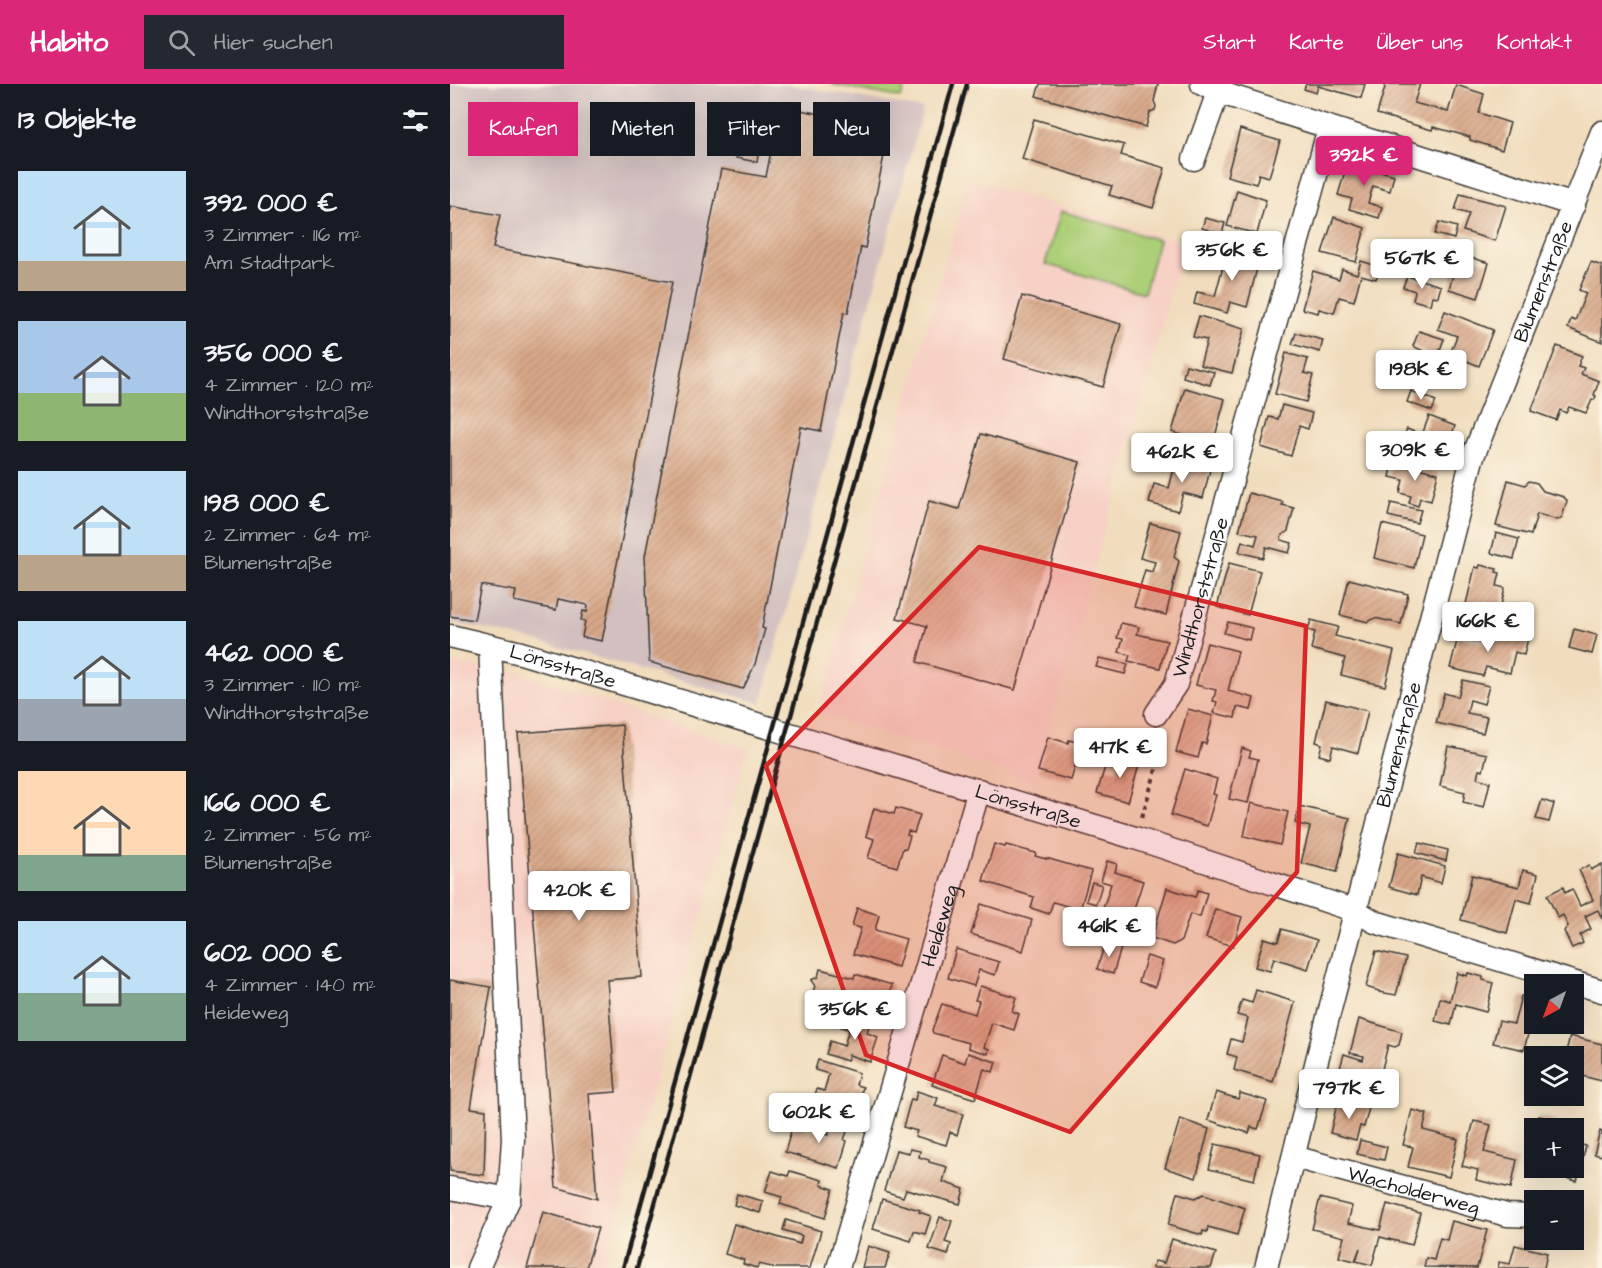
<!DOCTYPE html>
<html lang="de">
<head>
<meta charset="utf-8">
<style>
  body { margin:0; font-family:"Architects Daughter",sans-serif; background:#242831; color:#f1f3f6; height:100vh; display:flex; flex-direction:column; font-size:22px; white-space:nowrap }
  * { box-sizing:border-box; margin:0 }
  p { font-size:20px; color:#9ea1a6 }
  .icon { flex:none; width:33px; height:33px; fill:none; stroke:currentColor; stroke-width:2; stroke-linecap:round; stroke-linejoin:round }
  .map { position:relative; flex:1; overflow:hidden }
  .sheet { display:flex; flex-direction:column; background:#171b24; width:450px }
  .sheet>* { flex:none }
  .banner { position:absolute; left:18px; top:18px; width:570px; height:54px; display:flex; gap:12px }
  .needle { width:39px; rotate:221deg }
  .buttons { position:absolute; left:1074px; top:890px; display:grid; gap:12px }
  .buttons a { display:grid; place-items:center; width:60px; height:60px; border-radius:0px; background:#171b24; box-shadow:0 6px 24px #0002; font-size:30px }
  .price { position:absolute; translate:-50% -51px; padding:0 14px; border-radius:6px; background:#fff; color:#222; font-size:20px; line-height:39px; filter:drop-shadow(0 2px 3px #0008) }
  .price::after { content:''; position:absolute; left:50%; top:36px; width:18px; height:14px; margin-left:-9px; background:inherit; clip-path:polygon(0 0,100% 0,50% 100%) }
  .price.active { background:#db2777; color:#fff }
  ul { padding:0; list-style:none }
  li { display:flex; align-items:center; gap:18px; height:150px; padding:0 18px }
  li span { display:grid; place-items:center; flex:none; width:168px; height:120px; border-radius:0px; color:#555 }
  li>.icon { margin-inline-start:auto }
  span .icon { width:72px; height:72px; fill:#fffc; stroke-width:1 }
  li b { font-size:26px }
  h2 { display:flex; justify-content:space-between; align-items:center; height:72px; padding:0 18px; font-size:26px }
  .tag { padding:0 21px; border-radius:0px; background:#171b24; box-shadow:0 6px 24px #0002; font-size:21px; line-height:54px }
  .tag.active { background:#db2777; color:#fff }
  header { display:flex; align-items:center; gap:36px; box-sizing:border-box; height:84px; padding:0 30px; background:#db2777; color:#fff }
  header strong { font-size:28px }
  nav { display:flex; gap:33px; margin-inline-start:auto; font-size:21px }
  .search { width:420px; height:54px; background:#242831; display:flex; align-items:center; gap:15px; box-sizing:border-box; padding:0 21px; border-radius:0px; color:#9ea1a6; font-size:22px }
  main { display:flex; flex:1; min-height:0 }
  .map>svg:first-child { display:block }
  .built { fill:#f7d1c6 }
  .industrial { fill:#d2bfbf }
  .green { fill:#adcf78; stroke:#64764a; stroke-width:1.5 }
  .building { fill:url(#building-hatch) }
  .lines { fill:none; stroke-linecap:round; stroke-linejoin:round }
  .minor-casing { stroke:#3c3934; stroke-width:25 }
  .path { stroke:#3c3934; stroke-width:4; stroke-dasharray:4.5 4.5; stroke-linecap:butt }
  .minor { stroke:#fff; stroke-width:22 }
  .rail { stroke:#1c1c1c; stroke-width:4.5 }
  .marked { fill:#d62828; fill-opacity:0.2; stroke:#d62828; stroke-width:4.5; stroke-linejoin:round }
  .labels { text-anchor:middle; stroke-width:4.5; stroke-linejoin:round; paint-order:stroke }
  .street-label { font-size:20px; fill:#1c1c1c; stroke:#fcf5e5 }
</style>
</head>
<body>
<header>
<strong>Habito</strong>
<div class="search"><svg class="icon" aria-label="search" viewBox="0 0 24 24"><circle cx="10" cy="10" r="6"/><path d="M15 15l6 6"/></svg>Hier suchen</div>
<nav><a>Start</a><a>Karte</a><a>Über uns</a><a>Kontakt</a></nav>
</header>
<main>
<section class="sheet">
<h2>13 Objekte<svg class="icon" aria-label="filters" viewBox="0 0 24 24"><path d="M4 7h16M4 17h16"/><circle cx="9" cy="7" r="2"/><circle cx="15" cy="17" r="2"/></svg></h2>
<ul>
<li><span style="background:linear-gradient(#bfe0f5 75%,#b9a48a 0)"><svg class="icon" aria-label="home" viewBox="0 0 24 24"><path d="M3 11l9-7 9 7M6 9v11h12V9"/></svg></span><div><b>392 000 €</b><p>3 Zimmer · 116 m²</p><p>Am Stadtpark</p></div></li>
<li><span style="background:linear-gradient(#a9c7e8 60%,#8fb573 0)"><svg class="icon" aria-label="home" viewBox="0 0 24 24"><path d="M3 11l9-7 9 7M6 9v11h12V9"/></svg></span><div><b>356 000 €</b><p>4 Zimmer · 120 m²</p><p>Windthorststraße</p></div></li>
<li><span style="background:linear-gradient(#bfe0f5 70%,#b9a48a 0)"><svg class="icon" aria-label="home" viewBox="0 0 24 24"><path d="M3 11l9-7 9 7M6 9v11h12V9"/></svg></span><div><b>198 000 €</b><p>2 Zimmer · 64 m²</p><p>Blumenstraße</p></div></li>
<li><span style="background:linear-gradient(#bfe0f5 65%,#9aa5b1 0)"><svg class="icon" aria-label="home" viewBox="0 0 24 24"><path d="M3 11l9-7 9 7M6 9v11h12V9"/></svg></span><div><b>462 000 €</b><p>3 Zimmer · 110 m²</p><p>Windthorststraße</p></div></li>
<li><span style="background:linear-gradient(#ffd9b3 70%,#7fa58c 0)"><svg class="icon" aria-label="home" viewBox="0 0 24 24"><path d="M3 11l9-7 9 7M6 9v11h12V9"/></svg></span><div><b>166 000 €</b><p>2 Zimmer · 56 m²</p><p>Blumenstraße</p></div></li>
<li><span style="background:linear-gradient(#bfe0f5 60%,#7fa58c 0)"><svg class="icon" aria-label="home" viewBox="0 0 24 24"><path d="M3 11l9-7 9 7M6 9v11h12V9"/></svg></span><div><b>602 000 €</b><p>4 Zimmer · 140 m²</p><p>Heideweg</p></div></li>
</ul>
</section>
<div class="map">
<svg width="1152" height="1184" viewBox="0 0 1152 1184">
  <defs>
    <pattern id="building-hatch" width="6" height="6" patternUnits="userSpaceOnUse" patternTransform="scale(1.5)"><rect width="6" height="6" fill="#d8a788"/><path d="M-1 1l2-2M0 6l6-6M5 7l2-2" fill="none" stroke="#b98f75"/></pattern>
  </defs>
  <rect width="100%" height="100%" fill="#fcf5e5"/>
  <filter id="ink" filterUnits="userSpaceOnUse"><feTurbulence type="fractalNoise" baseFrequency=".0167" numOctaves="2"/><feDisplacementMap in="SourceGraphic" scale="12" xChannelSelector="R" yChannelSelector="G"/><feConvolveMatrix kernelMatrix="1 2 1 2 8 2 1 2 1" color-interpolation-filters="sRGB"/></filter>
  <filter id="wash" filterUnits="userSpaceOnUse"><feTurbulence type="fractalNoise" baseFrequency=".008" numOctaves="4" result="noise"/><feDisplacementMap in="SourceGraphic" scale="24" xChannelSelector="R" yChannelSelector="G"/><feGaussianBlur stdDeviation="1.35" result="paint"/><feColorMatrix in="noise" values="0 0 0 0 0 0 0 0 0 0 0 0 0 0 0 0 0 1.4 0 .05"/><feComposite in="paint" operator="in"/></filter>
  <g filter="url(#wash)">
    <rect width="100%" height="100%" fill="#f1ddbd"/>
    <g class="built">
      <polygon points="519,95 735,159 585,697 368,629"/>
      <polygon points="0,579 60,586 298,665 153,1184 0,1184"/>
    </g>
    <polygon class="industrial" points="0,0 335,0 473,25 311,619 76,554 0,538"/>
    <g class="green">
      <polygon points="380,0 456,0 451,14"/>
      <polygon points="611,127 709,156 694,209 595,180"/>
    </g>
    <g id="blocks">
      <g class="building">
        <polygon points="590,0 708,0 704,17 706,22 705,26 700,28 696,43 586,12"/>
        <polygon points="856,0 915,0 911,14 868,2 866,9 854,5"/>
        <polygon points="936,0 970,0 964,19 998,28 1006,1 1034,10 1029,29 1060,39 1052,66 1020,56 1020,53 1002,48 983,43 982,46 927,30"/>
        <polygon points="306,17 395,35 415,45 435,67 415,164 411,163 398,229 394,228 371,347 351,343 312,544 315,545 305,580 293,605 199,578 195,472 271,85 316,93 326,41 292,34 294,24"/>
        <polygon points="584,35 674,61 671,71 715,84 703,124 659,111 662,102 572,75"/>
        <polygon points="292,43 312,47 307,78 286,74"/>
        <polygon points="790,45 830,57 819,93 809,90 806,100 777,92"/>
        <polygon points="898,77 944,91 940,107 923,102 918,119 932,123 929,134 899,125 902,115 888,111"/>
        <polygon points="787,106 816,116 807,150 777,142"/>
        <polygon points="1010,110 1056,122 1045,157 1013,147 1019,130 1005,126"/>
        <polygon points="0,122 50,131 43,164 222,198 152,557 132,553 135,537 131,536 133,527 137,528 138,521 108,515 106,526 64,517 66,507 31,501 24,536 0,532"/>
        <polygon points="884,133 915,144 906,178 872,169"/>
        <polygon points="755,134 775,139 772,150 752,144"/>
        <polygon points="989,138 1007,143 1004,155 985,150"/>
        <polygon points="778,164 810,173 797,223 780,218 777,229 744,220 747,208 765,212"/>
        <polygon points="1009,170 1039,179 1028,214 999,205"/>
        <polygon points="911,177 930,183 926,195 911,191 904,217 889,213 884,229 869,225 868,229 852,225 863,187 889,195 892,185 907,190"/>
        <polygon points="1141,178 1152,182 1152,258 1118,244 1121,235 1125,237 1136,209 1129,206"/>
        <polygon points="957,192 991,202 988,213 982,212 980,221 963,216 965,207 953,203"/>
        <polygon points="572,212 671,240 653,303 554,275"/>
        <polygon points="995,227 1043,246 1029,282 1000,270 1007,252 988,245"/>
        <polygon points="749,232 794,245 782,289 750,281 757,256 743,253"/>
        <polygon points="969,247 994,255 987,274 963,262"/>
        <polygon points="846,249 873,256 870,268 842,260"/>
        <polygon points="1107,262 1132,272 1128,282 1134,284 1131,290 1149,297 1144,311 1146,312 1144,316 1142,316 1136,329 1119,323 1116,329 1110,326 1106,336 1081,327"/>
        <polygon points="836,269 858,275 854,289 863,291 856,318 825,310"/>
        <polygon points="736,281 764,288 760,301 733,293"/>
        <polygon points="735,304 775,315 763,360 722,348"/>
        <polygon points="961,307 986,317 982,327 957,318"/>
        <polygon points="832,321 862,329 858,345 849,342 841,372 811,363 819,333 828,335"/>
        <polygon points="979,332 1005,342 992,374 952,357 957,345 972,351"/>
        <polygon points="531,350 630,378 565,606 467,578 477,542 447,534 479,417 509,425"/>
        <polygon points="727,373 761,382 753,414 733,409 728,427 699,419 704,400 719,404"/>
        <polygon points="943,378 988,389 981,417 970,414 968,422 959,419 961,412 950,409 953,396 940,393"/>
        <polygon points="1058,396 1075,401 1079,397 1087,399 1093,407 1114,413 1117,417 1112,433 1108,436 1087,430 1081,451 1046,442"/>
        <polygon points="799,409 833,418 832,421 844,424 838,447 832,451 831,456 842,459 839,469 816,463 813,474 789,468 792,457 805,461 808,451 789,447"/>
        <polygon points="941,419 971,426 967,439 938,432"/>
        <polygon points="700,439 731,447 724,473 729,477 716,531 684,523 695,486 702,488 705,478 690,474"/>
        <polygon points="932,440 972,450 964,484 924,474"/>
        <polygon points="1046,449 1069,455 1064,475 1041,469"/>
        <polygon points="779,479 810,487 798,531 767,523"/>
        <polygon points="1030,481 1047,485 1046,488 1050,489 1047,502 1055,504 1051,521 1065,524 1061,541 1025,532 1026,527 1015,524 1025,483 1029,484"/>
        <polygon points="899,495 958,510 951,540 925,534 918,538 890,531"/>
        <polygon points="861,536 888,543 885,552 944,567 935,602 891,591 895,574 861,565 865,548 858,546"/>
        <polygon points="778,538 802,544 799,556 774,549"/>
        <polygon points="671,539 689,543 687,550 717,557 710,584 678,577 680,571 669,568 673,555 667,554"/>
        <polygon points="1124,545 1147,551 1142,570 1119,564"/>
        <polygon points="1044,546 1078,554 1074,571 1065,568 1060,589 1036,583 1033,592 1000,584 1008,553 1040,561"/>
        <polygon points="757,559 788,567 778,607 804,614 801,626 787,623 785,634 764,629 767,618 763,617 766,606 746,601"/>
        <polygon points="649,574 678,580 675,590 646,583"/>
        <polygon points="1013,596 1039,602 1034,620 1020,616 1017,629 1037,633 1033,649 986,639 994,609 1008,613"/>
        <polygon points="876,616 918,627 908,669 883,662 880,674 869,671 872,660 866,658"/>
        <polygon points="738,625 763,632 756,660 752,659 748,674 726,668"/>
        <polygon points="172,641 192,893 157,896 166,1008 139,1010 147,1115 106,1103 68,649"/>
        <polygon points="598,653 618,659 619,656 637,661 632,678 627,676 621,696 588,687"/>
        <polygon points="998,662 1037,670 1033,687 1029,686 1027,694 1040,698 1034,723 1013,718 1015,708 990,702"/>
        <polygon points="792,664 801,667 799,673 808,675 798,719 779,715"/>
        <polygon points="672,670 691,675 678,718 647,709 655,683 667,686"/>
        <polygon points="735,685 767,695 763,710 766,711 757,742 721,731"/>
        <polygon points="1092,716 1104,720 1099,738 1086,735"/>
        <polygon points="801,719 838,728 830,761 794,752"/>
        <polygon points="849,722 900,734 887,788 851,779 860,743 845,739"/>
        <polygon points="424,724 444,730 446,724 470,731 464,749 458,747 457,751 460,752 456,765 453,764 447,783 418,774 424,755 416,752"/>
        <polygon points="969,759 998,766 996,777 966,769"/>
        <polygon points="544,760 555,763 556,761 586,769 585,772 596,775 596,774 641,787 630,826 603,818 599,830 581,824 584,813 533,797"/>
        <polygon points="948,769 995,782 991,799 971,793 967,811 939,803"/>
        <polygon points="657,777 667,780 665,788 693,797 677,847 656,840 651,831 661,800 651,797"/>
        <polygon points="1152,780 1152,835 1148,826 1135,832 1141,845 1130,851 1133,859 1122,864 1114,847 1118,842 1113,831 1108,834 1097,811 1113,803 1115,809 1122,805 1130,822 1143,816 1129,786 1139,781 1141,786"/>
        <polygon points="1073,786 1088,790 1081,819 1066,815 1057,849 1011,836 1022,791 1069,803"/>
        <polygon points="642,798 652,801 646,820 636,817"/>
        <polygon points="717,804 745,813 748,806 757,809 750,833 740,830 731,857 723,861 702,854"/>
        <polygon points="531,820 582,836 573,867 521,850"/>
        <polygon points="407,824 429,831 425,846 456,855 448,883 403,870 411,844 402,842"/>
        <polygon points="765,825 792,833 783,862 756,854"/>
        <polygon points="627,829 641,834 638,843 624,839"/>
        <polygon points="832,845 867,856 858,885 824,874 820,887 805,883 814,854 828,858"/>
        <polygon points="655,859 671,864 663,890 647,885"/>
        <polygon points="506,865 549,878 545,891 529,886 524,902 498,894"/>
        <polygon points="926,867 956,874 946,911 929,908 929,907 916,903"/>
        <polygon points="697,872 713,877 705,903 689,898"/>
        <polygon points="370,885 404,894 405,890 442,901 434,931 362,910 365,902 361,896 368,893"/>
        <polygon points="1007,889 1017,892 1018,889 1033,893 1033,896 1043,899 1036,928 1006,920 1001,941 985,937 990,914 1000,917"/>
        <polygon points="0,896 41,903 21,1024 36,1026 34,1091 0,1087"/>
        <polygon points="530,902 566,913 562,927 569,930 564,946 542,939 534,963 539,965 538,970 518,964 519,959 483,949 482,946 492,920 525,930 529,917 525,916"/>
        <polygon points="806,906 845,918 823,998 784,986 787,973 777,970 781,955 792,958 795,947 798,934 787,931 792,916 802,919"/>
        <polygon points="1071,912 1084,915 1084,939 1103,939 1099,951 1079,946 1074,966 1043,959 1049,937 1064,940"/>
        <polygon points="394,930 420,938 417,949 428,953 420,978 399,971 397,977 376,970 380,957 394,962 399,945 391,943"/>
        <polygon points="909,935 952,948 949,961 945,963 938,961 927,1005 887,995 894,970 913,976 914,972 900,969"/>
        <polygon points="1120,952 1152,960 1152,997 1124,990 1124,972 1115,972"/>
        <polygon points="518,969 546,978 543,988 534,985 525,1015 482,1001 492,971 515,979"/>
        <polygon points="368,976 409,989 406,1001 413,1003 404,1033 362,1020 367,1005 374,1007 379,990 365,986"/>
        <polygon points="467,1007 488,1014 485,1022 513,1030 507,1051 500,1048 496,1061 465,1052 467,1047 453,1043 461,1015 465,1016"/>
        <polygon points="766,1008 788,1015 790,1009 817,1017 808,1045 801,1043 799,1049 758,1036"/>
        <polygon points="888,1016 919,1024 914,1043 910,1042 906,1056 880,1049"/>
        <polygon points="962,1026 977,1030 973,1046 1008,1055 999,1093 958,1083 963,1063 953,1061"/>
        <polygon points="1089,1032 1105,1036 1103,1044 1086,1044"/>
        <polygon points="730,1035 759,1045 746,1094 715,1084"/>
        <polygon points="382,1037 399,1042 394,1056 397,1057 389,1084 335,1068 343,1040 378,1051"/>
        <polygon points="1024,1037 1041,1041 1034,1068 1067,1076 1061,1104 1026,1096 1028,1086 1012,1082"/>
        <polygon points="1150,1047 1152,1048 1152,1072 1144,1070"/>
        <polygon points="910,1056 937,1063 934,1076 907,1070"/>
        <polygon points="1124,1059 1136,1062 1127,1097 1086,1087 1087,1083 1124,1083"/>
        <polygon points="765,1060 810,1070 804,1096 759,1085"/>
        <polygon points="460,1065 470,1067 469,1073 479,1076 479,1078 497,1083 493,1098 514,1105 510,1120 456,1105 453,1113 434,1107 446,1066 459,1069"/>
        <polygon points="322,1087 338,1092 340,1087 372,1096 371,1101 383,1105 375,1134 330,1120 332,1113 315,1108"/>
        <polygon points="728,1109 745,1114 754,1110 795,1124 787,1151 758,1143 757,1148 753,1147 752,1151 718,1141"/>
        <polygon points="287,1110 313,1117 310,1129 284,1121"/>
        <polygon points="870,1114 902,1122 898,1139 930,1146 937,1120 970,1129 962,1161 930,1153 922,1181 906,1177 910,1164 905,1177 889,1173 894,1153 862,1145"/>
        <polygon points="432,1115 470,1126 469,1128 481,1132 475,1150 464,1147 461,1157 423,1145"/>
        <polygon points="93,1128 148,1144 136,1184 77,1184"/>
        <polygon points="490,1133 502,1137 495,1158 501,1160 498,1171 479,1165"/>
        <polygon points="336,1136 371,1147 360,1184 326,1184 309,1180 307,1184 293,1180 294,1176 275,1170 284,1140 350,1160 352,1152 333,1146"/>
        <polygon points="1002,1137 1037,1146 1027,1184 974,1183 976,1174 984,1176 990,1154 997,1156"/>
        <polygon points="722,1155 766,1169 761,1184 702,1184 705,1177 714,1179"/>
        <polygon points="1065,1161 1097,1169 1094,1184 1048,1184 1049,1178 1060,1180"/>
        <polygon points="418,1162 440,1169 435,1184 412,1184"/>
      </g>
    </g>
  </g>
  <g filter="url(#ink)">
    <use href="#blocks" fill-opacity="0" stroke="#3c3934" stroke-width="1.5"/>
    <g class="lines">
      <g class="minor-casing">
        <g id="minor">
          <polyline points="752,0 768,8 1124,121"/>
          <polyline points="744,75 771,0"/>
          <path id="s1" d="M0 552 71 569 685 754 906 827 925 838 1152 907"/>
          <path id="s2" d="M706 630 726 600 879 44"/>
          <path id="s3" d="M844 1073 1057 1131 1084 1132"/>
          <polyline points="0,1104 59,1115"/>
          <polyline points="28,1184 59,1115 63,1055 40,562"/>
          <path id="s4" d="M388 1184 529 706"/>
          <path id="s5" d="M816 1184 868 972 1022 375 1152 48"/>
        </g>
      </g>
      <polyline class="path" points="692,733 713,662 711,651"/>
      <use href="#minor" class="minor"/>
      <g class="rail">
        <polyline points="173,1184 503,0"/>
        <polyline points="187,1184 517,0"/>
      </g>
    </g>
  </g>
  <path class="marked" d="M529 463 856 542 847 788 620 1048 416 971 316 682Z"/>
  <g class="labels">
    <g class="street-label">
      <text dy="7" stroke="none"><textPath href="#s5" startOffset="1026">Blumenstraße</textPath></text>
      <text dy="7" stroke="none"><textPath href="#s2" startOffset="126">Windthorststraße</textPath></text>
      <text dy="7" stroke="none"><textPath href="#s1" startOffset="117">Lönsstraße</textPath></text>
      <text dy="7" stroke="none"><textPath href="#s5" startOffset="540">Blumenstraße</textPath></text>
      <text dy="7" stroke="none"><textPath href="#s1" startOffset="603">Lönsstraße</textPath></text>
      <text dy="7" stroke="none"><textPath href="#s4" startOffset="357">Heideweg</textPath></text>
      <text dy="7" stroke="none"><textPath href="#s3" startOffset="124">Wacholderweg</textPath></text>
    </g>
  </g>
</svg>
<div class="buttons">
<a><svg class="needle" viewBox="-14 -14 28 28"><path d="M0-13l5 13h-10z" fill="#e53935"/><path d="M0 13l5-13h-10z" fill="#9ea1a6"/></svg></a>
<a><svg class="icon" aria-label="layers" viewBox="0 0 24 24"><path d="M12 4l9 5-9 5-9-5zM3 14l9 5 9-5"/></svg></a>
<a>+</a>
<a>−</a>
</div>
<b class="price active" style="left:914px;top:103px">392K €</b>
<b class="price" style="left:782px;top:198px">356K €</b>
<b class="price" style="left:972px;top:206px">567K €</b>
<b class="price" style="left:971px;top:317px">198K €</b>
<b class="price" style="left:965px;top:398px">309K €</b>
<b class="price" style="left:732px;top:400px">462K €</b>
<b class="price" style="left:1038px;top:569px">166K €</b>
<b class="price" style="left:670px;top:695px">417K €</b>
<b class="price" style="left:129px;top:838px">420K €</b>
<b class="price" style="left:659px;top:874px">461K €</b>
<b class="price" style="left:405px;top:957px">356K €</b>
<b class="price" style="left:899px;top:1036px">797K €</b>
<b class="price" style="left:369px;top:1060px">602K €</b>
<div class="banner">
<a class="tag active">Kaufen</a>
<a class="tag">Mieten</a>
<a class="tag">Filter</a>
<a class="tag">Neu</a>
</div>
</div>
</main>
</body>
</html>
